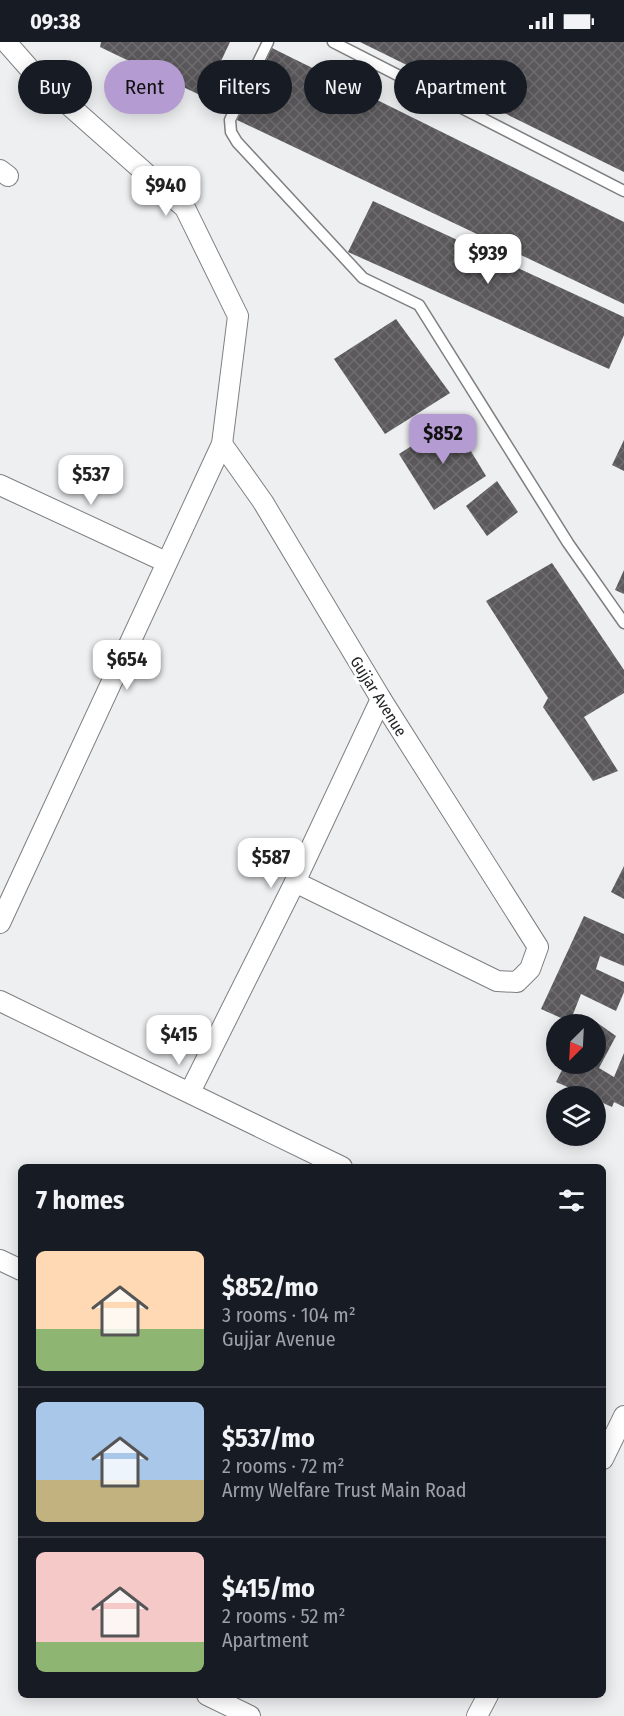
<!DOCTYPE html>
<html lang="en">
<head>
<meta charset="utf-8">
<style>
  body { margin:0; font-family:"Fira Sans Condensed",sans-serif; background:#242831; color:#f1f3f6; height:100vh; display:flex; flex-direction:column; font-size:22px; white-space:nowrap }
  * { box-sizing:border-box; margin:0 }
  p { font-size:20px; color:#9ea1a6 }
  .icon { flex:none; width:33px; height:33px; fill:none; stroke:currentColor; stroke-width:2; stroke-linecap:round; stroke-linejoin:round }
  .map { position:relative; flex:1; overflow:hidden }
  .details { position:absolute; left:18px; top:1122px; width:588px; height:534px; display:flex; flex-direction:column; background:#171b24; border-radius:9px; box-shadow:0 3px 15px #0003 }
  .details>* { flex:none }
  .top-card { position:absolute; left:18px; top:18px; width:588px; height:54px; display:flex; gap:12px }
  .needle { width:39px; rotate:204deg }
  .controls { position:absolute; left:546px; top:972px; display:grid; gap:12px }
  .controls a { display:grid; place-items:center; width:60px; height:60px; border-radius:50%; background:#171b24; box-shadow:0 3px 15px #0003; font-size:30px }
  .price { position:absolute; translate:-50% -51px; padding:0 14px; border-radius:12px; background:#fff; color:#222; font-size:20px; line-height:39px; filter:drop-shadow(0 2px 3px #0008) }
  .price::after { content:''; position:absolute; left:50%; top:36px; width:18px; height:14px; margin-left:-9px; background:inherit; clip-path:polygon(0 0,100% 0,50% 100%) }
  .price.current { background:#b49cd3; color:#111 }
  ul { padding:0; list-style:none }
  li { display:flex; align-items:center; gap:18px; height:150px; padding:0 18px }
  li+li { border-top:2px solid #363941 }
  li span { display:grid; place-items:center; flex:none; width:168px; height:120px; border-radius:9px; color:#555 }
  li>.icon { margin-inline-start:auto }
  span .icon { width:72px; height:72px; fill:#fffc; stroke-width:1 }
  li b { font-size:26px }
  h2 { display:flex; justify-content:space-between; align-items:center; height:72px; padding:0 18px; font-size:26px }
  .tag { padding:0 21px; border-radius:27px; background:#171b24; box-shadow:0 3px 15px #0003; font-size:21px; line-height:54px }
  .tag.current { background:#b49cd3; color:#111 }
  .status { display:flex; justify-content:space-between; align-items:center; height:42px; padding:0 30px; background:#171b24; direction:ltr }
  .status svg { height:16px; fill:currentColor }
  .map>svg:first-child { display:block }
  .building { fill:url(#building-cross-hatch) }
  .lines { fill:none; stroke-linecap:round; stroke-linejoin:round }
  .lane-casing { stroke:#7e7f81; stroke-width:13 }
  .street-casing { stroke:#7e7f81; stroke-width:22 }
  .lane { stroke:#fff; stroke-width:10 }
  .street { stroke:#fff; stroke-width:20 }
  .labels { text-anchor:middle; stroke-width:6; stroke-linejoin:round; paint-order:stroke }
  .street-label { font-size:16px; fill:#222324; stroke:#fff }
</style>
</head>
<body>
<div class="status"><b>09:38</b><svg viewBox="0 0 49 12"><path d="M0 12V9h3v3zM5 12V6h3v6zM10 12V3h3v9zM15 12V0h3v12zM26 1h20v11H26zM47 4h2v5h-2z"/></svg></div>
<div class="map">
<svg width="624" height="1674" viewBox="0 0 624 1674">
  <defs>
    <pattern id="building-cross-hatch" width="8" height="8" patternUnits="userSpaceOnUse" patternTransform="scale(1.5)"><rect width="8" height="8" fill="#5b595b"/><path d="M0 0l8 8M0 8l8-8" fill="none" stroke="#6f6d6f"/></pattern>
  </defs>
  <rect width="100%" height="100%" fill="#edeff1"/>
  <g class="building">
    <polygon points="101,0 230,0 204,55 100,5"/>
    <polygon points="360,0 624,0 624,130"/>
    <polygon points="272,6 624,180 624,262 237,78"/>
    <polygon points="373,159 624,275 624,293 609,327 348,210"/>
    <polygon points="396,277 450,351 385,392 334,317"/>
    <polygon points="452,378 486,434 434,468 399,412"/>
    <polygon points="624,398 624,429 612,423"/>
    <polygon points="497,439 518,470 487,494 466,464"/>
    <polygon points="552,521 624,628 624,651 584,675 618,729 593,739 543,665 548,656 486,559"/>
    <polygon points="624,528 624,552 615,548"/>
    <polygon points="624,824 624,857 611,850"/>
    <polygon points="584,874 624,892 624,924 600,914 596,927 624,940 624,950 616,969 581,952 570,980 541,967"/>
    <polygon points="589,975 616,994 599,1026 614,1035 624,1011 624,1065 614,1060 612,1065 596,1058 596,1054 588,1054 556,1040 565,1022 596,1022 596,982 585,982"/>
  </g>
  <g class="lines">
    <g class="lane-casing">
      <g id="lane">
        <polyline points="268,0 230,78 231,90 237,100 363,236 419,263 568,501 624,581"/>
        <polyline points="333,0 624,149"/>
      </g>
    </g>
    <g class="street-casing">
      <g id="street">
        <polyline points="0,128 8,134"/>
        <polyline points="222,402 263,460 381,657 538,905 530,927 517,940 497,939 295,840"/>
        <polyline points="0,443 166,520"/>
        <polyline points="0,881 222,402 238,274 185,166 36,34 6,0"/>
        <polyline points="0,959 342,1125"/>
        <polyline points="190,1050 295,840 381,657"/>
        <polyline points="0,1218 21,1228"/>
        <polyline points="603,1417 624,1374"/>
        <polyline points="207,1653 250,1674"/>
        <polyline points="477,1674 488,1653"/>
      </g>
    </g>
    <use href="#lane" class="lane"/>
    <use href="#street" class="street"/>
  </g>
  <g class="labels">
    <g class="street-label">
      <text transform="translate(379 654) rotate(58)" y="6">Gujjar Avenue</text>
    </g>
  </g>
</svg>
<div class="controls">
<a><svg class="needle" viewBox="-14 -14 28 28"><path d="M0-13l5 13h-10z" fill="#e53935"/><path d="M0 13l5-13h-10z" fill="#9ea1a6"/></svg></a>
<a><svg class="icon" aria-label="layers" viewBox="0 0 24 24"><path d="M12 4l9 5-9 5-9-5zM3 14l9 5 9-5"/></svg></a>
</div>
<b class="price" style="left:166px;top:175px">$940</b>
<b class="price" style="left:488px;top:243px">$939</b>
<b class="price current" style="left:443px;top:423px">$852</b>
<b class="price" style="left:91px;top:464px">$537</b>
<b class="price" style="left:127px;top:649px">$654</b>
<b class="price" style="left:271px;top:847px">$587</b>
<b class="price" style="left:179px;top:1024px">$415</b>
<div class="top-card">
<a class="tag">Buy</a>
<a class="tag current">Rent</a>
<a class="tag">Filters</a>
<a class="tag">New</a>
<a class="tag">Apartment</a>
</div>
<section class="details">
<h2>7 homes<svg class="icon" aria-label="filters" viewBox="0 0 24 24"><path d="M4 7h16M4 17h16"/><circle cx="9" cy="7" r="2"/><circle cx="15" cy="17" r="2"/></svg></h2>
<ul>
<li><span style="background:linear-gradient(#ffd9b3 65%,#8fb573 0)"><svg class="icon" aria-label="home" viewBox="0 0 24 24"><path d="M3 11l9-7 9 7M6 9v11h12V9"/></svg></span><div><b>$852/mo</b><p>3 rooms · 104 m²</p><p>Gujjar Avenue</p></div></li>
<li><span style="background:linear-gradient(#a9c7e8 65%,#c2b280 0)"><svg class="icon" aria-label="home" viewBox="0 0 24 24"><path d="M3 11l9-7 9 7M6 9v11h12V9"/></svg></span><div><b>$537/mo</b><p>2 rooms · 72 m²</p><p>Army Welfare Trust Main Road</p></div></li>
<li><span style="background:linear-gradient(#f6c9c9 75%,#8fb573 0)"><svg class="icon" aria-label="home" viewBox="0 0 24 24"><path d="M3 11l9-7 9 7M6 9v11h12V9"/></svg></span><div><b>$415/mo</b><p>2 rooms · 52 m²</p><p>Apartment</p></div></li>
</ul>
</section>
</div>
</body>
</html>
